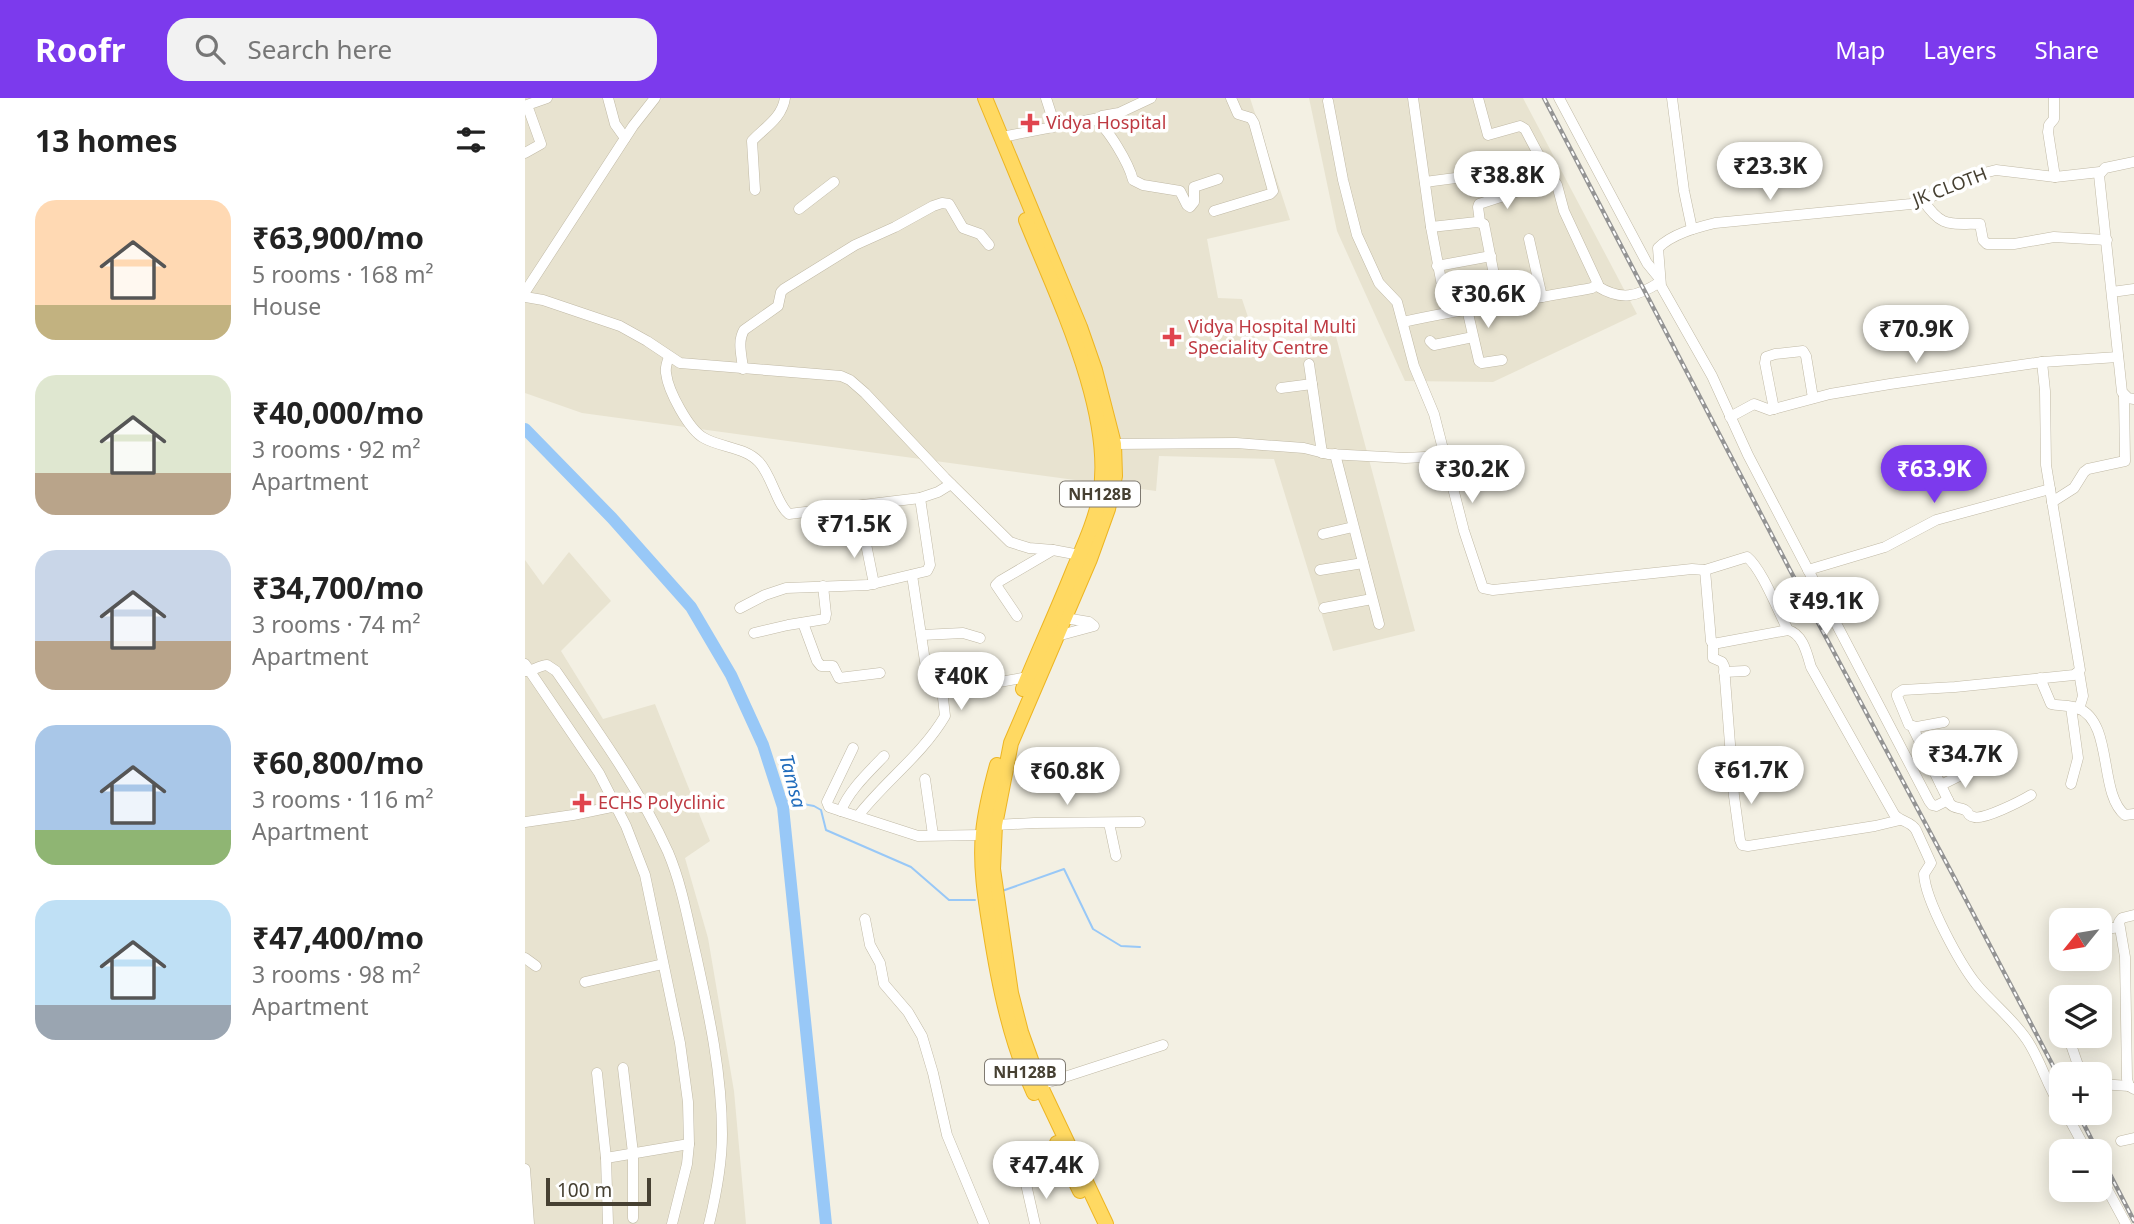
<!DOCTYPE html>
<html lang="en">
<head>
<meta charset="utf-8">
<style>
  body { margin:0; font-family:"Noto Sans",sans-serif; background:#f2f2f2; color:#222; height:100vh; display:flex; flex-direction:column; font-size:26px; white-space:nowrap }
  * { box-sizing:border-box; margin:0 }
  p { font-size:23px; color:#767676 }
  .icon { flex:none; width:38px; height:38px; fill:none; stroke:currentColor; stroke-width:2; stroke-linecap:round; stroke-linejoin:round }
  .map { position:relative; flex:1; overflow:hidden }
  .sheet { display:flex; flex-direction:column; background:#fff; width:525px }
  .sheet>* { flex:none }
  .needle { width:46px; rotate:240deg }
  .buttons { position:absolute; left:1524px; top:810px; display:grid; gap:14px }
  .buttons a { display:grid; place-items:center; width:63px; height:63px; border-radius:14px; background:#fff; box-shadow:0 4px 18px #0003; font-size:35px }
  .scale { position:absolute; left:21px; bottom:18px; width:105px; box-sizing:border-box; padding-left:7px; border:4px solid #464032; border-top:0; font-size:19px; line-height:24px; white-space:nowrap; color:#464032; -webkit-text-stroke:5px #fff; paint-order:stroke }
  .price { position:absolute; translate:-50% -60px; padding:0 16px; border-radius:24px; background:#fff; color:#222; font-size:23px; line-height:46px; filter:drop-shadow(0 2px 4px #0008) }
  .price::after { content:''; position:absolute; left:50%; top:42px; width:21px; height:16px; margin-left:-10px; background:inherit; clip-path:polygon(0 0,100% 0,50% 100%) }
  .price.selected { background:#7c3aed; color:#fff }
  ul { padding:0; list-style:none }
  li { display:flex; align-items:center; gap:21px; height:175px; padding:0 35px }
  li span { display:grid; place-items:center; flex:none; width:196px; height:140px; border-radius:21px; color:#555 }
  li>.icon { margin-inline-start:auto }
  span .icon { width:84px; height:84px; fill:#fffc; stroke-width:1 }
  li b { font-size:30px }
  h2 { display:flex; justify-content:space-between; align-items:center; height:84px; padding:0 35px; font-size:30px }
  header { display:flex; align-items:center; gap:42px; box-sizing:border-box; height:98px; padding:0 35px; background:#7c3aed; color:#fff }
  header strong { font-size:33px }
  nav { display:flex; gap:38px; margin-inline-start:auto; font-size:24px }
  .search { width:490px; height:63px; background:#f2f2f2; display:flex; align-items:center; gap:18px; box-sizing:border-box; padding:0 24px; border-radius:21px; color:#767676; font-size:26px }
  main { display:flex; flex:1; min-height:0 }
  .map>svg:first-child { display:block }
  .residential { fill:#e8e3d0 }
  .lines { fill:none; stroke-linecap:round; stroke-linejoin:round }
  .stream { stroke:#98c8f7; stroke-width:2 }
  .river { stroke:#98c8f7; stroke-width:12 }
  .minor-casing { stroke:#c0b9a5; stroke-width:11 }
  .highway-casing { stroke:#edb523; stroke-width:16 }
  .minor { stroke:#fff; stroke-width:10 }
  .highway { stroke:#ffd962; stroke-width:14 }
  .rail-casing { stroke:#949494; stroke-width:4.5 }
  .rail { stroke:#fff; stroke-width:2; stroke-dasharray:5; stroke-linecap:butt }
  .health-dot { fill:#e0444e; stroke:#fff; stroke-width:2.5 }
  .labels { text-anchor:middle; stroke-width:7; stroke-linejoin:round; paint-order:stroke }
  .shield { fill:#fff; stroke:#7e7970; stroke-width:2 }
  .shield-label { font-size:16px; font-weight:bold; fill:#464032 }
  .health-label { font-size:18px; fill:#be3a42; stroke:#fff; text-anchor:start }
  .street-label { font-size:18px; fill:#464032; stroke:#fff }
  .water-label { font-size:19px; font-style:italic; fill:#216cbc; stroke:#fff }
</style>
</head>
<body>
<header>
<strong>Roofr</strong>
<div class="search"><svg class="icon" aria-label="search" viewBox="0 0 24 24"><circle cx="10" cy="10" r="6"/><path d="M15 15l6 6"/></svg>Search here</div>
<nav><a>Map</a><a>Layers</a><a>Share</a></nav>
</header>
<main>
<section class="sheet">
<h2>13 homes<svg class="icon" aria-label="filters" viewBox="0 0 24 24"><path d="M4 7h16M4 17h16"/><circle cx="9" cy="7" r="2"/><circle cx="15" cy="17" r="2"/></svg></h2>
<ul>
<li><span style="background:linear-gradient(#ffd9b3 75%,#c2b280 0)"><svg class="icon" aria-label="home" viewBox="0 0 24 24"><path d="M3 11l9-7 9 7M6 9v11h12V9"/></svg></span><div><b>₹63,900/mo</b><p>5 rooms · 168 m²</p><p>House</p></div></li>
<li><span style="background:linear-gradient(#dfe7d0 70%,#b9a48a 0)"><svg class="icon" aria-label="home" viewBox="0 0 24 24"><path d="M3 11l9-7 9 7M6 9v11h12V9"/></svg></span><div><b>₹40,000/mo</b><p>3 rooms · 92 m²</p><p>Apartment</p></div></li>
<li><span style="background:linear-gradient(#c9d6e8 65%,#b9a48a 0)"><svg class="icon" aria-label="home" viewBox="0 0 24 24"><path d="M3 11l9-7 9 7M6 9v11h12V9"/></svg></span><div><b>₹34,700/mo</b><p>3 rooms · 74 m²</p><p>Apartment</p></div></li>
<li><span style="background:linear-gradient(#a9c7e8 75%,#8fb573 0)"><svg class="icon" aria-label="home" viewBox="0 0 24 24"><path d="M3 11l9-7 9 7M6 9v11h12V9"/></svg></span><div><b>₹60,800/mo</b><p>3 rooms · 116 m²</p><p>Apartment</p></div></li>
<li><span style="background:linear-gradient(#bfe0f5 75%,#9aa5b1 0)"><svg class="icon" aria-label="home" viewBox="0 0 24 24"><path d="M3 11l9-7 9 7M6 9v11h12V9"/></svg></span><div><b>₹47,400/mo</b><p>3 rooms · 98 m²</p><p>Apartment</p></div></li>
</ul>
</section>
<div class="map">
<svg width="1609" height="1126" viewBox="0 0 1609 1126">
  <rect width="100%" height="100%" fill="#f3f0e3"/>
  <g class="residential">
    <polygon points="0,0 725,0 765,122 682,141 693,200 717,201 736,258 809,231 890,533 808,553 749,361 634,358 631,393 57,315 0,295"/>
    <polygon points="784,0 998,0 1112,216 968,284 880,283 812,133"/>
    <polygon points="44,454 86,503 36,553 78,621 130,606 185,743 160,760 183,840 209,993 221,1126 0,1126 0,462 18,487"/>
  </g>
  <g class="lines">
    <g class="stream">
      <polyline points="256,702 289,708 296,712 301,732 386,769 424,802 450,802"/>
      <polyline points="477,793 539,771 568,831 596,848 615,849"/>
    </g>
    <polyline class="river" points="0,331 87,420 166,509 206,577 238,647 258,709 301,1126"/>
    <g class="minor-casing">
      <g id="minor">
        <polyline points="83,0 90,26 100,40"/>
        <polyline points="521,0 530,28"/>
        <polyline points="888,0 906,129 922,214"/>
        <polyline points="1034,0 1122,165 1135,181"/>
        <polyline points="1147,0 1159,93 1167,131"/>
        <polyline points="1529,0 1529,21 1524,27 1523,34 1530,79"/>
        <path d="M803 3 818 82 832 137 854 185 872 204 889 268 909 316 939 433 958 490 968 492 1167 471 1180 472 1222 459C1237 471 1253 513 1263 532"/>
        <polyline points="571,22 577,18 594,15 626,0"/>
        <path d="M477 39 569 21C583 29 604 66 608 82L618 87 655 93 662 107 665 109 669 104V89L693 81"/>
        <polyline points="0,55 16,46 2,7 22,0"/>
        <polyline points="1609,64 1580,70 1574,77 1597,294 1603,300 1609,301"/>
        <polyline points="900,84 938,79"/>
        <path d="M230 92 227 43C240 29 257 20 260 0"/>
        <path d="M1398 102C1417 131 1425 125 1455 126L1458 142 1462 146H1489L1529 139 1582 142"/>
        <polyline points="274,111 309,84"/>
        <polyline points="689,113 745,96 748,93 729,25 726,20 713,16 706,0"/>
        <polyline points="955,124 953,109 954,106 994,93"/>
        <polyline points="906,129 952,124 959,126 975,207"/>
        <polyline points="1004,141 1017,199"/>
        <polyline points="912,168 966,158"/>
        <path d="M1072 188C1096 203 1112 199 1135 184"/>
        <polyline points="0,194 108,28 130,0"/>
        <polyline points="1587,194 1609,191"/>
        <polyline points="0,199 18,202 95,228 122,243 155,265 316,278 325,282 340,295 420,380 485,444 504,450 528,452 560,458"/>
        <polyline points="942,211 954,263 957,265 977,262"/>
        <path d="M878 224C940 210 1004 202 1067 190L1073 186 1039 113 1032 87 1019 67 1000 31 995 28 963 37 953 0"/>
        <polyline points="905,243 909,247 948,239"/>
        <path d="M144 259C142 264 140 269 141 275 143 293 164 332 179 340 197 350 220 349 234 364 247 378 252 407 264 416L395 400 413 394 426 386"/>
        <polyline points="784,266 797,355"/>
        <path d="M218 271C217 258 212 244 219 232L253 208 256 194 259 191 330 147 370 129 408 108 417 105 424 106 438 130 455 136 464 147"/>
        <polyline points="756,290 787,286"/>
        <polyline points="1249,311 1240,265 1241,259 1250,256 1278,253 1281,258 1288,300"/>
        <polyline points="1205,319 1229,306 1245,312 1305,296 1365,286 1517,264 1593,259"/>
        <polyline points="589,346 711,345 779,350 803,356 880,360 919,358"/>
        <polyline points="810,356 854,526"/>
        <polyline points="1527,404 1549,390 1559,374 1563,371 1600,363 1599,298"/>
        <polyline points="338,431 349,486"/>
        <polyline points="798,436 828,429"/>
        <polyline points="795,472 838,465"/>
        <path d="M1180 472 1186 543 1188 546 1263 532C1278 536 1282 556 1286 569L1369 716C1375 724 1386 723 1391 732L1406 765 1399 776C1400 802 1435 866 1452 887 1468 906 1488 921 1502 942 1516 963 1522 988 1536 1009"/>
        <polyline points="1283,472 1360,449 1411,422 1525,391"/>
        <polyline points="215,510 240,497 261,490 343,487 402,473 405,467 395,400"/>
        <polyline points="799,510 847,501"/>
        <polyline points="492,518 471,487 475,483 528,452"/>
        <polyline points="278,525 292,563 296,568 308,568 314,580 355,575"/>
        <polyline points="229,535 263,527 300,521 301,516 298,488"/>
        <polyline points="397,537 438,535 455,540"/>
        <polyline points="532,538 569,528 564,524 540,520"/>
        <polyline points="1188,546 1188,560 1197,564 1199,568 1209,698 1215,742 1217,747 1223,748 1350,728 1375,722"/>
        <polyline points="0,566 74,675 101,728 120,777 155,945 163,1004 164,1046 162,1066 147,1126"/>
        <path d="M0 573C8 574 14 567 22 567L31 573C71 631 114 690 143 754 157 787 163 823 171 857 184 916 197 976 197 1036 197 1067 191 1097 184 1126"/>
        <polyline points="1199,574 1220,573"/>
        <polyline points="1554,574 1558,598 1554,611"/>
        <path d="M1515 580 1526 606C1534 608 1545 607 1553 610 1589 625 1573 695 1600 717L1609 716"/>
        <polyline points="416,589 441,590 503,579"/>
        <polyline points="1419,624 1392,629 1384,627 1372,598 1372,596 1378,592 1430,589 1549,577 1555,572 1521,367 1520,293 1517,264"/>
        <path d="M1387 628 1425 706C1430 711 1434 709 1440 712 1446 716 1441 717 1449 719 1459 722 1496 703 1506 697"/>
        <path d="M359 658C344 674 324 692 316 713L393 738 458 737"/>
        <polyline points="400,681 408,737"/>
        <polyline points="1546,686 1553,660 1546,609"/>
        <polyline points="1416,687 1450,670"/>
        <path d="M1423 702 1411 708 1407 707 1404 703 1223 357 1187 278 1136 188 1133 150C1147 136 1170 130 1190 125L1386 106 1432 89 1455 76 1471 72 1530 79 1575 74"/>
        <polyline points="316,713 304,709 302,704 328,650"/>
        <path d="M333 718C360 683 397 657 420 618L417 591 405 579 401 570 387 477"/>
        <polyline points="0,724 48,717 91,708 119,709"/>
        <polyline points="584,725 591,758"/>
        <polyline points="470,727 509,725 615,724"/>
        <polyline points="1609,817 1597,820 1594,824 1600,859 1602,981 1604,988 1609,991"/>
        <polyline points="340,821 345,847 355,865 359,886 383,914 397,938 408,975 422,1037 459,1126"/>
        <polyline points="1575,832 1594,829"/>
        <polyline points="0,860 11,868"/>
        <polyline points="60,884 138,866"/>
        <polyline points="1543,938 1556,976"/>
        <polyline points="98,970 108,1055 108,1120"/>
        <polyline points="72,975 81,1060 83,1126"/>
        <polyline points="1575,986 1604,988"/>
        <polyline points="515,987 638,947"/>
        <polyline points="1541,1015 1562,1054"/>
        <polyline points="1596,1043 1609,1040"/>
        <polyline points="81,1060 164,1046"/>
        <polyline points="0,1071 4,1126"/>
        <polyline points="1575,1078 1601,1126"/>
        <polyline points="501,1086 510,1126"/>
      </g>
    </g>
    <g class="highway-casing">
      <g id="highway">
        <polyline points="460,0 555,229 570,272 589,346 590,378 583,411 565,461 486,645 470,727 468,771 486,895 496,934 515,987 581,1126"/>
        <path d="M498 591C514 552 532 513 548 473 558 449 570 424 575 398 590 315 532 199 501 122"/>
        <path d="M472 667C466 689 460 712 458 735 455 767 460 799 465 830 474 888 485 942 509 995"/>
        <polyline points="532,1045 555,1093"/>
      </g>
    </g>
    <use href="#minor" class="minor"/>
    <use href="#highway" class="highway"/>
    <g class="rail-casing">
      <g id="rail">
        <polyline points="1019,0 1265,472 1430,781 1536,983"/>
        <polyline points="1553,1015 1573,1054"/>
        <polyline points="1575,1057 1609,1123"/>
      </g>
    </g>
    <use href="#rail" class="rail"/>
  </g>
  <g class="health-dot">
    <path d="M501.5 14.5h7v7h7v7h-7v7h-7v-7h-7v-7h7z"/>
    <path d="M643.5 228.5h7v7h7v7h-7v7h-7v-7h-7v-7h7z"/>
    <path d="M53.5 694.5h7v7h7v7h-7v7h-7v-7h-7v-7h7z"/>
  </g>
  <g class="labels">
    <g class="shield">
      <rect x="535" y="383.5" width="80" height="25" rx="5"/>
      <rect x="460" y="961.5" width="80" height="25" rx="5"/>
    </g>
    <g class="shield-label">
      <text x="575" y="402">NH128B</text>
      <text x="500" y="980">NH128B</text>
    </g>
    <g class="health-label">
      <text x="521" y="31">Vidya Hospital</text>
      <text x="663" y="235">Vidya Hospital Multi<tspan x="663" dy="21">Speciality Centre</tspan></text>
      <text x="73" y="711">ECHS Polyclinic</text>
    </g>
    <g class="street-label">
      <text transform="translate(1425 89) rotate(-21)" y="6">JK CLOTH</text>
    </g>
    <g class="water-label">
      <text transform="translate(268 683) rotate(75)" y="7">Tamsa</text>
    </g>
  </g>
</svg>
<div class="buttons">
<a><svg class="needle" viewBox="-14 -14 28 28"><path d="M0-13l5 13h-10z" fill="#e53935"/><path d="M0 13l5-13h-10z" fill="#767676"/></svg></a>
<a><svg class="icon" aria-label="layers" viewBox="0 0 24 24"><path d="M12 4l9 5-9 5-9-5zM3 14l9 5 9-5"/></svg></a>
<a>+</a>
<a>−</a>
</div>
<div class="scale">100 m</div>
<b class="price" style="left:1245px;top:104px">₹23.3K</b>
<b class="price" style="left:982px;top:113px">₹38.8K</b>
<b class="price" style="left:963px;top:232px">₹30.6K</b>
<b class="price" style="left:1391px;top:267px">₹70.9K</b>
<b class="price" style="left:947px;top:407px">₹30.2K</b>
<b class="price selected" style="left:1409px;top:407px">₹63.9K</b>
<b class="price" style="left:329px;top:462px">₹71.5K</b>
<b class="price" style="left:1301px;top:539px">₹49.1K</b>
<b class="price" style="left:436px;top:614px">₹40K</b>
<b class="price" style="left:1440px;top:692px">₹34.7K</b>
<b class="price" style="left:1226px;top:708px">₹61.7K</b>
<b class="price" style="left:542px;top:709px">₹60.8K</b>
<b class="price" style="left:521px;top:1103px">₹47.4K</b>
</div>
</main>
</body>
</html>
